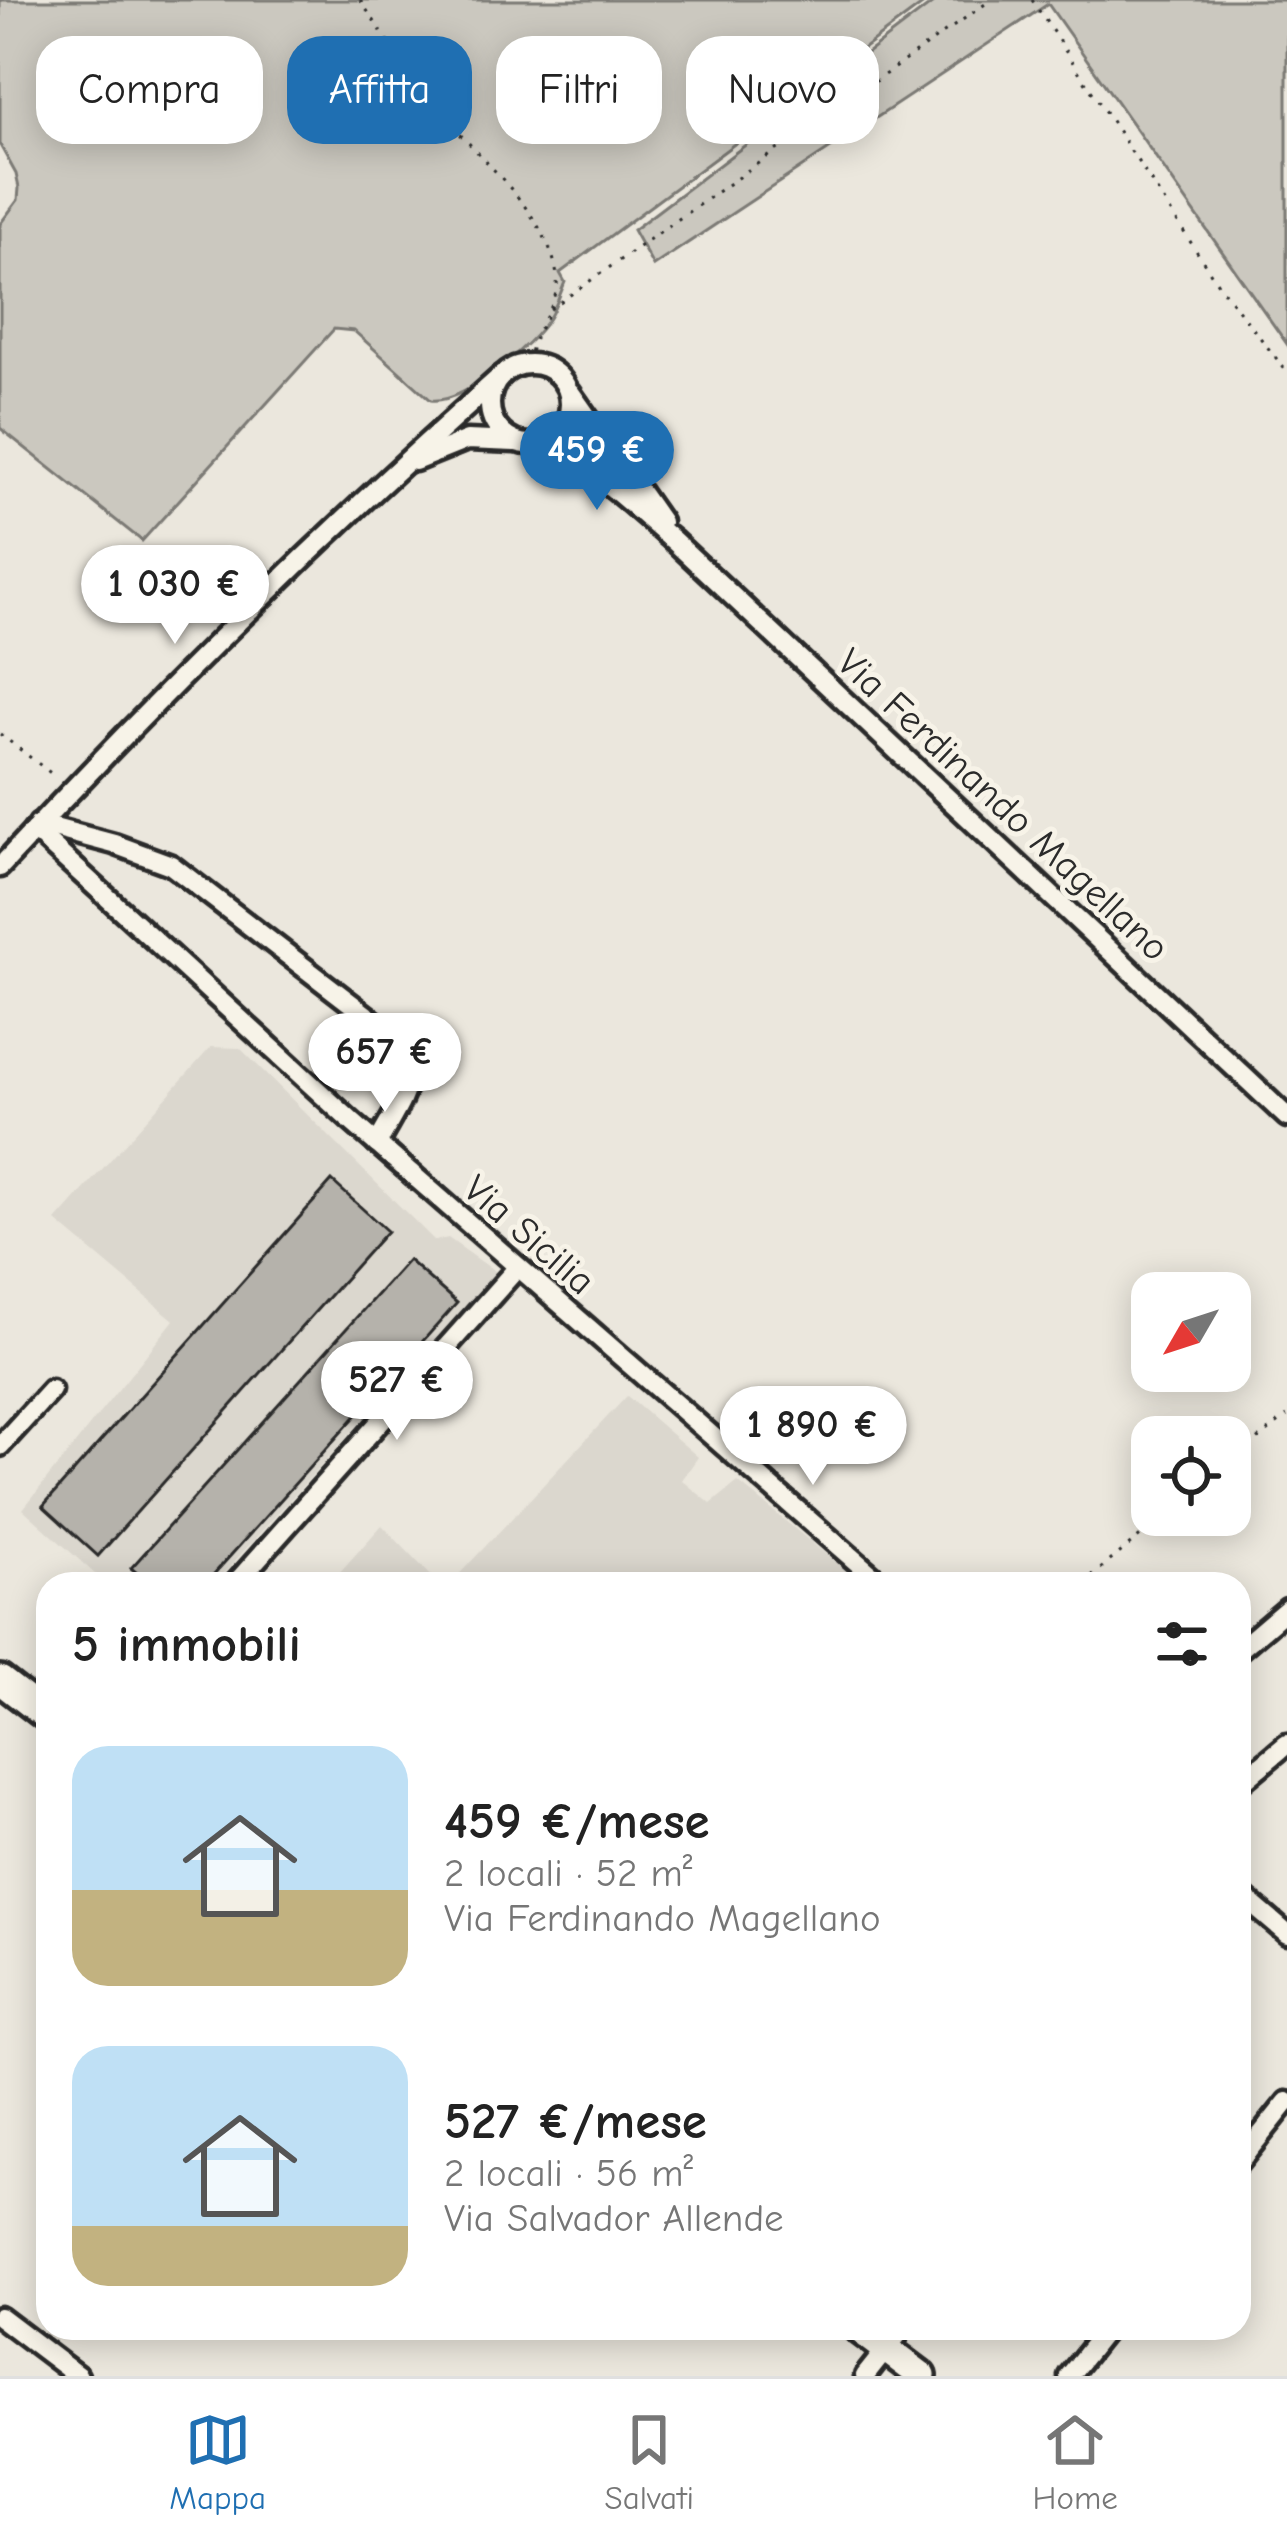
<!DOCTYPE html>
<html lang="it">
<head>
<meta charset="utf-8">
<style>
  body { margin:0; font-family:"Comic Neue",sans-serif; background:#f6f6f6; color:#222; height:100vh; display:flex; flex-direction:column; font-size:45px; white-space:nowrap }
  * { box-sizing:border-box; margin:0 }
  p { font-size:39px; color:#767676 }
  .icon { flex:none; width:66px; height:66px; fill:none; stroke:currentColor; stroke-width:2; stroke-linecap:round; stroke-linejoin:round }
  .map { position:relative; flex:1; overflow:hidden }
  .details { position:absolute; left:36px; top:1572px; width:1215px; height:768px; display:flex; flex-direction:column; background:#fff; border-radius:36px; box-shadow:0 6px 30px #0003 }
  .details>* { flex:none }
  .banner { position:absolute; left:36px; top:36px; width:1215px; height:108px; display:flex; gap:24px }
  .needle { width:78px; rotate:231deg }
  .fabs { position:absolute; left:1131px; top:1272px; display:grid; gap:24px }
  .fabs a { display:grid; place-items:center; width:120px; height:120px; border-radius:24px; background:#fff; box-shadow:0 6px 30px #0003; font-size:60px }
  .price { position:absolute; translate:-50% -102px; padding:0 27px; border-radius:42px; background:#fff; color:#222; font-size:39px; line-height:78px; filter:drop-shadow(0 3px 6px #0008) }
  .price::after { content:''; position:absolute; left:50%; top:72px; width:36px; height:27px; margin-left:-18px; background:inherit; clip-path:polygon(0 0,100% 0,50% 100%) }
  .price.on { background:#1f6fb2; color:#fff }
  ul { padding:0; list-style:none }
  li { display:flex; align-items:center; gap:36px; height:300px; padding:0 36px }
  li span { display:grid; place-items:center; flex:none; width:336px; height:240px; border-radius:36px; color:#555 }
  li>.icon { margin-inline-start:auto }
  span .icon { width:144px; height:144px; fill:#fffc; stroke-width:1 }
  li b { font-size:51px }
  h2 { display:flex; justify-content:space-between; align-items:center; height:144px; padding:0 36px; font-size:51px }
  .pill { padding:0 42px; border-radius:36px; background:#fff; box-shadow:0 6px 30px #0003; font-size:42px; line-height:108px }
  .pill.on { background:#1f6fb2; color:#fff }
  .menu { display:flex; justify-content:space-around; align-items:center; height:168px; border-top:3px solid #e0e0e0; background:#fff; font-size:33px; color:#767676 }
  .menu a { display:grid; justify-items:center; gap:6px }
  .menu .on { color:#1f6fb2 }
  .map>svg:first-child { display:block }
  .built { fill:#dbd7ce }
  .green { fill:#cbc8bf; stroke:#7b7a75; stroke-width:3 }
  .building { fill:#b5b2ab; stroke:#2b2b2b; stroke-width:3 }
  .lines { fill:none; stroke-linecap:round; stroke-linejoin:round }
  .street-casing { stroke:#2b2b2b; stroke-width:27 }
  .secondary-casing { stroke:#2b2b2b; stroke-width:36 }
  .path { stroke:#2b2b2b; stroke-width:3; stroke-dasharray:3 9; stroke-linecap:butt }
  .street { stroke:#f7f3e8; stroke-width:18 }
  .secondary { stroke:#f7f3e8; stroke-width:27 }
  .labels { text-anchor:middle; stroke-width:10; stroke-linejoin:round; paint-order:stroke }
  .street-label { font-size:39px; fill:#2b2b2b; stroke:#f7f3e8 }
</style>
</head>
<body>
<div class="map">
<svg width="1287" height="2376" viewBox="0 0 1287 2376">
  <rect width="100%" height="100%" fill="#ebe7dd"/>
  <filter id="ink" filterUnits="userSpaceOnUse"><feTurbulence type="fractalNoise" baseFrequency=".00833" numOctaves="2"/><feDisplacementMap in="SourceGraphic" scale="24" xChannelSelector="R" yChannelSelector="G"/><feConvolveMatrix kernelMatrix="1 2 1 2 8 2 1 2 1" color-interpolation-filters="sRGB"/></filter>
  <g filter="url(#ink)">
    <g class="built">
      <polygon points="211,1047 240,1048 435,1241 448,1238 496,1272 214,1584 106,1584 23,1509 174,1320 56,1221"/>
      <polygon points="627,1396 698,1457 682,1480 711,1504 738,1482 862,1584 450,1584"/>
      <polygon points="382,1525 439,1584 329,1584"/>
    </g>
    <g class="green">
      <path d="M0 0H929L560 273 565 282C560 294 556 307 549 318 532 345 464 404 431 400L354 331 334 329 142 541 0 428V224L18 200 19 188 16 174 0 145Z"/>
      <polygon points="937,0 1287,0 1287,344 1048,4 653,266 633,230"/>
    </g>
    <g class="building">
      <polygon points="332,1181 387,1231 98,1556 43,1506"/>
      <polygon points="408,1260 457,1303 205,1584 150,1584 131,1568"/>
    </g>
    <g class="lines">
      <g class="street-casing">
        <g id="street">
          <circle cx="530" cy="404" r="40"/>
          <polyline points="570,392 661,522"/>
          <path d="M531 445C569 441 643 516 674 541L1287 1117"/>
          <polyline points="415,461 467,440 515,442"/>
          <path d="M39 824 114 844 171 865 384 1029C428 1073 402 1097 377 1144"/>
          <polyline points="34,830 351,1121 882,1584"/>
          <path d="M0 867C159 695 326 531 501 376"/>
          <polyline points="0,1446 51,1390"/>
          <polyline points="235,1584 518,1267"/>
          <polyline points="1239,1650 1287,1609"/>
          <polyline points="1239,1784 1287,1744"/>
          <polyline points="1239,1893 1287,1934"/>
          <polyline points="1239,2162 1287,2102"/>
          <polyline points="0,2317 78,2376"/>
          <polyline points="865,2376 903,2328"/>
          <polyline points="1069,2376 1107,2328"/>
        </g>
      </g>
      <g class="secondary-casing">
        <g id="secondary">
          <polyline points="0,1680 48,1717"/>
          <polyline points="858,2328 922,2376"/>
        </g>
      </g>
      <g class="path">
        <path d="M360 0C384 35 408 72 435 106 472 152 551 214 557 277 560 309 529 332 529 363"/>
        <polyline points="1032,0 1218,284 1287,372"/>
        <polyline points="550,309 991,0"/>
        <polyline points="0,734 57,778"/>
        <polyline points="1230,1462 1287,1416"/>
        <polyline points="1082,1584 1166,1515"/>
      </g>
      <use href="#street" class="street"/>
      <use href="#secondary" class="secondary"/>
    </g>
  </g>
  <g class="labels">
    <g class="street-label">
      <text transform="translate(1004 804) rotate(43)" y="14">Via Ferdinando Magellano</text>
      <text transform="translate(530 1234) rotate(41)" y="14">Via Sicilia</text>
    </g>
  </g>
</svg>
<div class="fabs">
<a><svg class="needle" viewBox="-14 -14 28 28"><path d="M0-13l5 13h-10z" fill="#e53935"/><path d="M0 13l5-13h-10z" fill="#767676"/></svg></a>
<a><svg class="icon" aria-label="locate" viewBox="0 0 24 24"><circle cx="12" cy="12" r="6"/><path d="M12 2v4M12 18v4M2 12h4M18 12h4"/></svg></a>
</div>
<b class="price on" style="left:597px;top:513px">459 €</b>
<b class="price" style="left:175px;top:647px">1 030 €</b>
<b class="price" style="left:385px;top:1115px">657 €</b>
<b class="price" style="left:397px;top:1443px">527 €</b>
<b class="price" style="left:813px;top:1488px">1 890 €</b>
<div class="banner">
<a class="pill">Compra</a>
<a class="pill on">Affitta</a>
<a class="pill">Filtri</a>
<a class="pill">Nuovo</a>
</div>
<section class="details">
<h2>5 immobili<svg class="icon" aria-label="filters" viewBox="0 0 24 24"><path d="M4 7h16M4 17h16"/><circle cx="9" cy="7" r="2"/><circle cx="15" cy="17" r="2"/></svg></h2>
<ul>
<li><span style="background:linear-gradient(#bfe0f5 60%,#c2b280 0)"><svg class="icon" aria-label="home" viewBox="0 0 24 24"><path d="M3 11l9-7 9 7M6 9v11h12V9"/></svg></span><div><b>459 €/mese</b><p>2 locali · 52 m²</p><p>Via Ferdinando Magellano</p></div></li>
<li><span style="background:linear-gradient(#bfe0f5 75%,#c2b280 0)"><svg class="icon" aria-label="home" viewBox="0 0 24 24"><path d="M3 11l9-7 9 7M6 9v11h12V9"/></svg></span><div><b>527 €/mese</b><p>2 locali · 56 m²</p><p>Via Salvador Allende</p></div></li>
</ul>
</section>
</div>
<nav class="menu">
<a class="on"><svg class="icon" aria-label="map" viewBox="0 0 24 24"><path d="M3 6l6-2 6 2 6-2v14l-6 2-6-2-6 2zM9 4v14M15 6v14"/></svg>Mappa</a>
<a><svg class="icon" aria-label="saved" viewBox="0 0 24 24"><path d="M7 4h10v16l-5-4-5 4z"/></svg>Salvati</a>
<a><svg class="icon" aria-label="home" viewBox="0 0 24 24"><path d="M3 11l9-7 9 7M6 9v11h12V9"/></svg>Home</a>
</nav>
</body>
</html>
